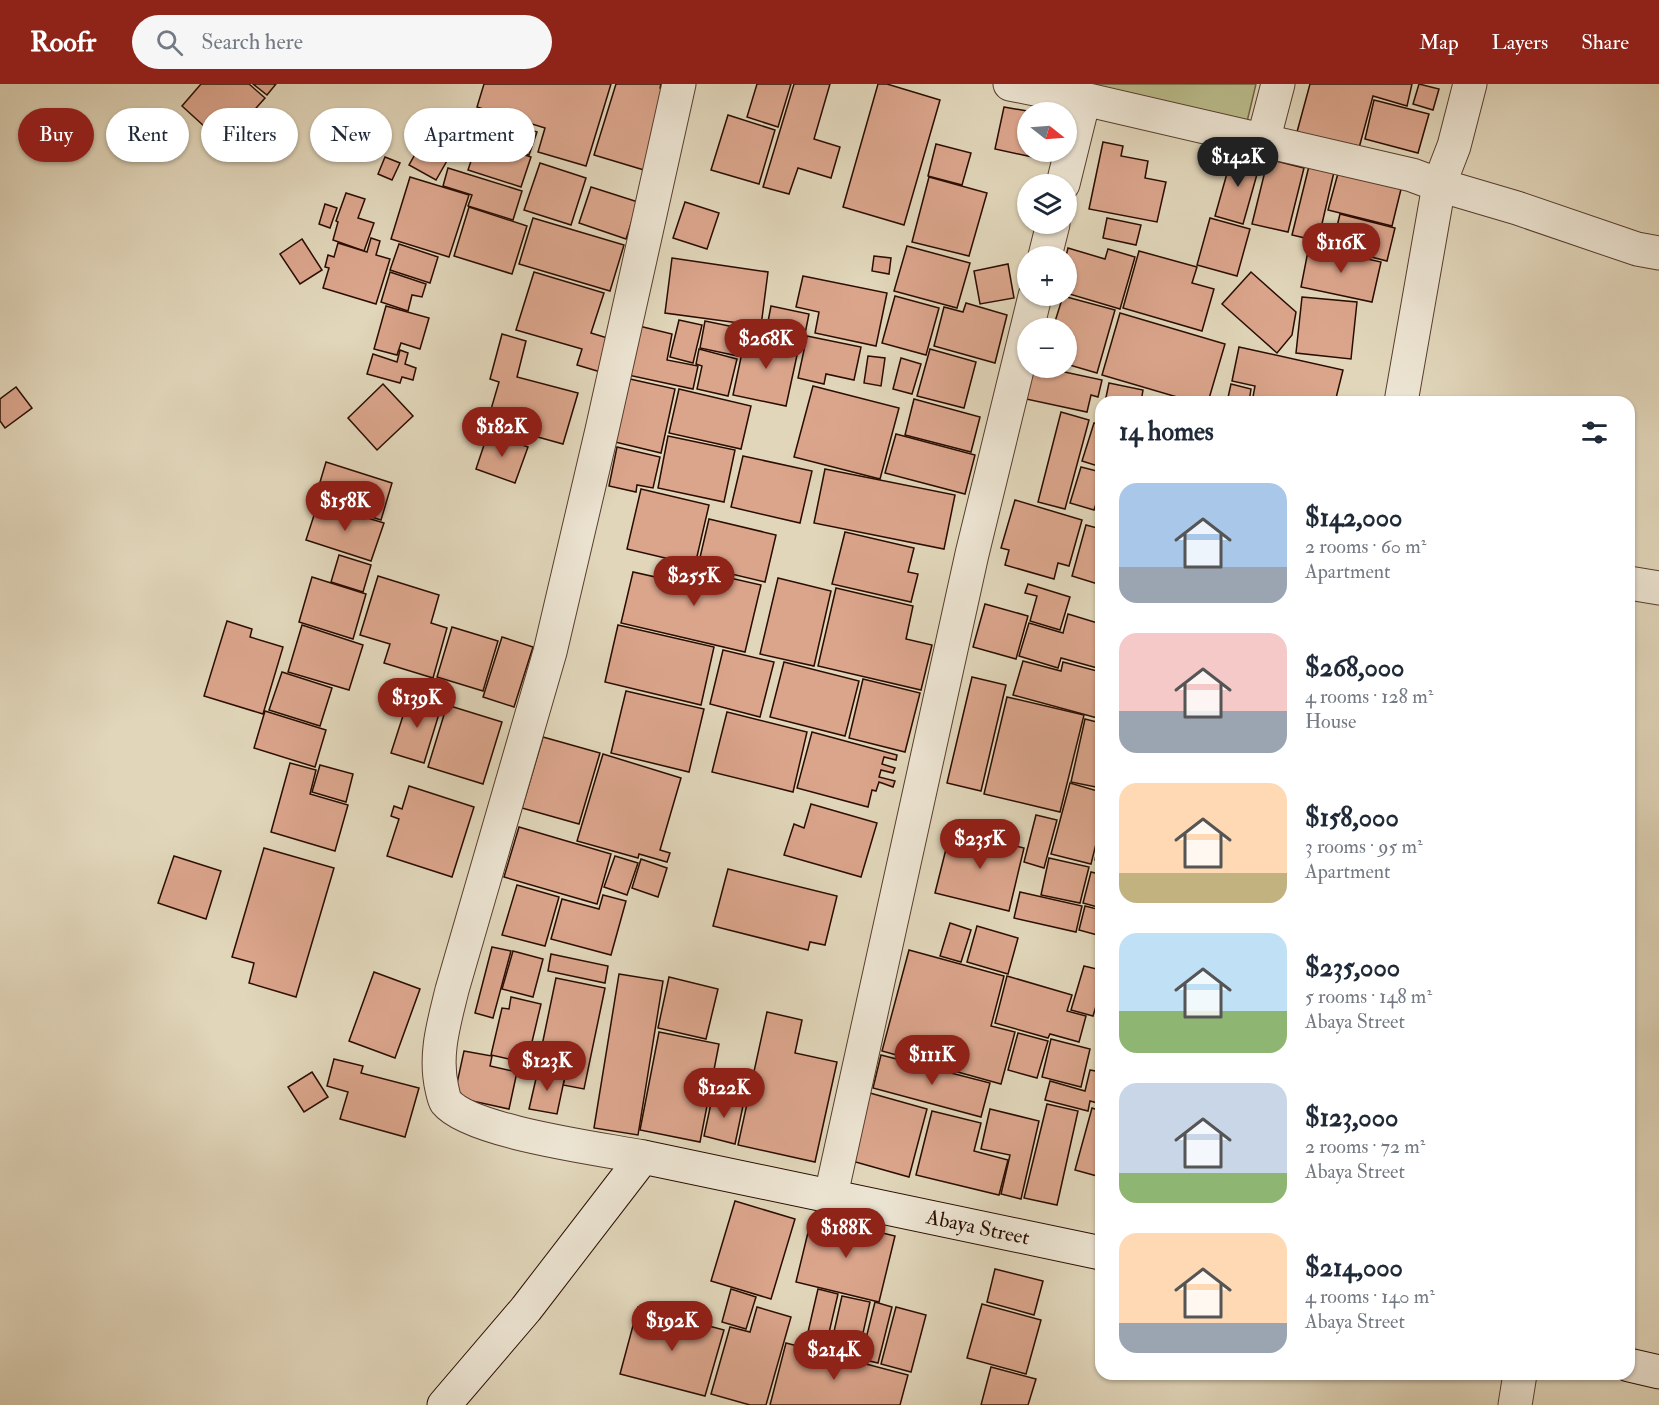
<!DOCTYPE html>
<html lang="en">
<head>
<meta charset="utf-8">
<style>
  body { margin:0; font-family:"IM FELL Double Pica",serif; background:#f6f6f7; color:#1f2937; height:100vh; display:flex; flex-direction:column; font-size:22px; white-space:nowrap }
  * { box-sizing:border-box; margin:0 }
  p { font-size:20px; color:#747a83 }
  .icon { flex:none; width:33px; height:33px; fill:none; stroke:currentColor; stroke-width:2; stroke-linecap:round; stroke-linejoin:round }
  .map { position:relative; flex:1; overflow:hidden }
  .panel { position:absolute; left:1095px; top:312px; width:540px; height:984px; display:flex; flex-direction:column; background:#fff; border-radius:18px; box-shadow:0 2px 4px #0004 }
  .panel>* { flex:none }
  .guide { position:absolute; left:18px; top:24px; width:570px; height:54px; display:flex; gap:12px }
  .needle { width:39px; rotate:107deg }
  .buttons { position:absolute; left:1017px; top:18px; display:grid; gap:12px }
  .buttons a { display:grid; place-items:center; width:60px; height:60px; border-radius:50%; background:#fff; box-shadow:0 2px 4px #0004; font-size:30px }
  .price { position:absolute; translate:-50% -51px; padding:0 14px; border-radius:21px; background:#8f2418; color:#fff; font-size:20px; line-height:39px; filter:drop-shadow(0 2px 3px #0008) }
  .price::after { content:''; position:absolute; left:50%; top:36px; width:18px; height:14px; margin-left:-9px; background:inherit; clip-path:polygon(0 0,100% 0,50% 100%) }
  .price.selected { background:#222; color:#fff }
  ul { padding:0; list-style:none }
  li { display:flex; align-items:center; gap:18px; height:150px; padding:0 24px }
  li span { display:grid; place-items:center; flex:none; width:168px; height:120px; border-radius:18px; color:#555 }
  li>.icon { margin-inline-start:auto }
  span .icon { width:72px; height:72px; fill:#fffc; stroke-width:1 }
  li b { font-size:26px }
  h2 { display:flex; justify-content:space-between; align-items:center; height:72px; padding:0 24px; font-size:26px }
  .pill { padding:0 21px; border-radius:27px; background:#fff; box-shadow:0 2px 4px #0004; font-size:21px; line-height:54px }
  .pill.selected { background:#8f2418; color:#fff }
  header { display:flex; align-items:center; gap:36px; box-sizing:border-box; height:84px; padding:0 30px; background:#8f2418; color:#fff }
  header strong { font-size:28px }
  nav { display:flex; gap:33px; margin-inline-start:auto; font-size:21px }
  .search { width:420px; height:54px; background:#f6f6f7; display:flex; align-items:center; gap:15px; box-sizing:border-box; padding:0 21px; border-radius:33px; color:#747a83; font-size:22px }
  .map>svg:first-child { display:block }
  .green { fill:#babc8b; stroke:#726446; stroke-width:1.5 }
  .building { fill:#dba58c; stroke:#2a0c00; stroke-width:1.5 }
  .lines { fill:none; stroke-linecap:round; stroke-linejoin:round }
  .street-casing { stroke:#583e2e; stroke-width:35 }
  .secondary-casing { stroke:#2a0c00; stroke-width:35 }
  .street { stroke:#ece4d2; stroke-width:33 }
  .secondary { stroke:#ece4d2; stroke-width:33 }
  .labels { text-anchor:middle; stroke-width:4.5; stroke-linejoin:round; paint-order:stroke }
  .street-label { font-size:21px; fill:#2a0c00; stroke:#ece4d2 }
</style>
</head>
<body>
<header>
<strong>Roofr</strong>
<div class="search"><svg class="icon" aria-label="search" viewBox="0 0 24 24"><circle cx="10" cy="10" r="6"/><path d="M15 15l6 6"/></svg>Search here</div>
<nav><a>Map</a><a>Layers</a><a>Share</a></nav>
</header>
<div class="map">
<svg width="1659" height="1321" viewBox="0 0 1659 1321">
  <rect width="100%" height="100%" fill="#e1d6ba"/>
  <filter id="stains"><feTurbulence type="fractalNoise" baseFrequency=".00333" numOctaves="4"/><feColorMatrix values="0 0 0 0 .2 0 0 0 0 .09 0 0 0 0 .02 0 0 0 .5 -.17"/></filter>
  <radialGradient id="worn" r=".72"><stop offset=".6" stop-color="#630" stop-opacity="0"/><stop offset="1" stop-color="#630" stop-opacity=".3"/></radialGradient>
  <polygon class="green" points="1066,0 1256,0 1246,42"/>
  <g class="building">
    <polygon points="201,0 249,0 265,14 239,43 220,27 205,43 182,22"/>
    <polygon points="253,0 276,0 267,11"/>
    <polygon points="484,0 611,0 586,82 538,68 545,44 477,23"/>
    <polygon points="616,0 661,0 660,4 669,7 644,86 594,71"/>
    <polygon points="757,0 791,0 778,43 747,33"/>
    <polygon points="794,0 830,0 814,55 840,63 831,94 798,84 789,110 763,103"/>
    <polygon points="878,0 887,0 940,16 904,141 843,123"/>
    <polygon points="1310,0 1412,0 1407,22 1373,12 1359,64 1297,48"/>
    <polygon points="1419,0 1439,5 1433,26 1413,20"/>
    <polygon points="1374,16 1429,30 1418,69 1365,55"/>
    <polygon points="1004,23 1033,28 1028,28 1028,68 1043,68 1042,75 995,65"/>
    <polygon points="728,31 775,46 759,100 711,86"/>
    <polygon points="437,32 464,47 436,96 409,81"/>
    <polygon points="510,39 537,48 529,71 502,62"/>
    <polygon points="478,56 531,73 521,103 468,86"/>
    <polygon points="1103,58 1123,62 1121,72 1148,77 1145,94 1166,98 1157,138 1089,125"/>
    <polygon points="936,60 971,69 962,101 928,92"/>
    <polygon points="1233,68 1261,76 1243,140 1215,132"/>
    <polygon points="385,73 400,79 392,96 378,90"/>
    <polygon points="1268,75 1304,84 1288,148 1252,140"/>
    <polygon points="540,79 586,94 571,141 524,126"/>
    <polygon points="1309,82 1334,88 1318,157 1292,151"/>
    <polygon points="1340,82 1403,97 1392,142 1328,126"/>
    <polygon points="448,84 522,107 513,136 468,122 472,111 443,102"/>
    <polygon points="410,93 469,111 449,173 391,155"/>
    <polygon points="929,93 987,109 969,172 912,158"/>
    <polygon points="591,103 638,118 626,155 579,139"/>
    <polygon points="346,109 365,115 358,134 374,139 364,167 333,156 338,138 336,137"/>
    <polygon points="685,118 719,129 707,165 673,154"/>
    <polygon points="325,120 337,124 330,144 319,140"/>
    <polygon points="469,123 527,142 512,190 454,172"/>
    <polygon points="1340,130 1395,144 1387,177 1332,163"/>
    <polygon points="533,134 624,161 610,207 519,180"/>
    <polygon points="1107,134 1141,141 1136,161 1103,154"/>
    <polygon points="1210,134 1250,145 1237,192 1197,181"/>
    <polygon points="371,154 380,157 376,171 390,175 376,220 323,204 329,184 325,183 328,171 334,173 338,159 367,168"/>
    <polygon points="302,155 322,186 300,200 280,170"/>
    <polygon points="399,160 438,173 430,199 390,186"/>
    <polygon points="907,162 970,179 957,224 894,207"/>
    <polygon points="1309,162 1381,178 1372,218 1301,203"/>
    <polygon points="1068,164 1105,175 1108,165 1135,173 1120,225 1066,209 1066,172"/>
    <polygon points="1139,167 1197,183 1192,199 1214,205 1202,247 1123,224"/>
    <polygon points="874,172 891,174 889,190 872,187"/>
    <polygon points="672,174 768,188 761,242 665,229"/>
    <polygon points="1008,180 1014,214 980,220 974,187"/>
    <polygon points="390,188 426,200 422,213 412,211 408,227 381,218"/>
    <polygon points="534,188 604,209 591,249 614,256 604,289 577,281 582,265 516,246"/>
    <polygon points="1251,188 1296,228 1292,251 1277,269 1222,220"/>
    <polygon points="803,192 887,209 876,262 815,249 819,228 796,223"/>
    <polygon points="895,212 939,224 926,271 882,259"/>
    <polygon points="1063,212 1115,226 1097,289 1066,280 1066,244 1053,244"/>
    <polygon points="1302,213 1357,218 1351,275 1296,269"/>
    <polygon points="966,219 1007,231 995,279 934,262 944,223 963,228"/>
    <polygon points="386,222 429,234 420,265 401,259 397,271 374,265"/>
    <polygon points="771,222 809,230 804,255 766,248"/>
    <polygon points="1120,229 1225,260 1208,318 1194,318 1102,291"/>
    <polygon points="679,236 702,241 693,279 670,273"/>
    <polygon points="705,237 744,245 738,272 700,264"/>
    <polygon points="639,242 672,250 667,276 698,282 693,305 628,291"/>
    <polygon points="502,250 526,257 517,293 578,309 563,360 487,339 499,298 490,295"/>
    <polygon points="746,250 799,262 786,322 733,311"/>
    <polygon points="807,252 861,263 854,296 826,290 824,300 798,294"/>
    <polygon points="1239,263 1343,286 1335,318 1252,318 1255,302 1232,297"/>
    <polygon points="699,265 737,275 728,312 697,305 702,282 696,280"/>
    <polygon points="930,265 976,278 964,324 917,312"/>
    <polygon points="400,266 408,269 405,280 416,284 413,296 402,293 400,299 367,290 373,270 397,278"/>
    <polygon points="868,272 885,274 881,302 864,299"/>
    <polygon points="901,274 921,280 912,310 893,305"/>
    <polygon points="1034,284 1046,284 1102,296 1098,313 1091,311 1087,328 1026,315"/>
    <polygon points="630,295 675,305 661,369 615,358"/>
    <polygon points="1109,299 1143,306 1141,318 1105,318"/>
    <polygon points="383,300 413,332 377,366 348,334"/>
    <polygon points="1231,300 1251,305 1249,318 1227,318"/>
    <polygon points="813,302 899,324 880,395 794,373"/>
    <polygon points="16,303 32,324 5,344 0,337 0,315"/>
    <polygon points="679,305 751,322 741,365 669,349"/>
    <polygon points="914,315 980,333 971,368 905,351"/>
    <polygon points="1061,328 1089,336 1065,425 1038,418"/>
    <polygon points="1094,339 1101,341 1101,383 1082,377"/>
    <polygon points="488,349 528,363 515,399 476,385"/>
    <polygon points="896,350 975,371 965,410 885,389"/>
    <polygon points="668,352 735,366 724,418 658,404"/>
    <polygon points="617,363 660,373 653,404 637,401 636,408 609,402"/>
    <polygon points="743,372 812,387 800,439 731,423"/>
    <polygon points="326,378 392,399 381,436 315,415"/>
    <polygon points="1081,383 1101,388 1101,404 1094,426 1070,419"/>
    <polygon points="825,385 955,411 944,465 814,439"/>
    <polygon points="641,405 709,421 695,481 627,465"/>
    <polygon points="1015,416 1082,436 1069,482 1058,479 1054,495 1005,481 1009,466 1001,464"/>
    <polygon points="318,419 384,439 371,477 306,456"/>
    <polygon points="709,435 776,451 765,498 698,482"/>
    <polygon points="1086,441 1101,445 1101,501 1072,492"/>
    <polygon points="845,448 914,464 908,488 918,490 911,518 832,500"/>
    <polygon points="339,471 371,481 363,508 331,498"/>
    <polygon points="673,481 761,501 745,568 621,539 633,488 669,496"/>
    <polygon points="378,492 439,511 431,539 447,544 433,594 384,579 390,560 360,551"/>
    <polygon points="312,493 366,510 353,555 299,538"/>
    <polygon points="778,494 831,507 814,582 760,570"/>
    <polygon points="1028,500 1070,513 1060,546 1030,537 1037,512 1025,509"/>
    <polygon points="836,504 913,522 906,555 932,561 921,606 818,582"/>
    <polygon points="985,520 1028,532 1016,575 973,563"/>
    <polygon points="1068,530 1101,540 1101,585 1061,574 1058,584 1019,572 1029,539 1063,549"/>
    <polygon points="227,537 252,545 250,553 283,563 263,630 204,612"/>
    <polygon points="302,541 363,561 349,606 288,588"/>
    <polygon points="618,541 714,563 701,621 605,598"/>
    <polygon points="452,543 498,557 483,607 437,593"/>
    <polygon points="502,553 533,563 514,623 483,613"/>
    <polygon points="723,566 774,578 760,633 710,620"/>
    <polygon points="1023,577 1061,587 1063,578 1101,588 1101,635 1013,611"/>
    <polygon points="784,578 859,597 845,652 770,633"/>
    <polygon points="282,588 332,604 320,642 269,626"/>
    <polygon points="972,593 1006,601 981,707 947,699"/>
    <polygon points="863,595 920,609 905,668 849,654"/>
    <polygon points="626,607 704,625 689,688 611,669"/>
    <polygon points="410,610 442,620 424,679 391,669"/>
    <polygon points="1007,613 1084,631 1060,728 984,710"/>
    <polygon points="447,621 502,638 483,700 428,683"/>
    <polygon points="265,627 326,646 315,683 254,664"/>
    <polygon points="727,628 807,648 793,708 712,688"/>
    <polygon points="1085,635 1101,639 1101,704 1071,698"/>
    <polygon points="812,648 897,671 896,676 884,673 882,680 895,684 893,689 881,686 879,693 895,697 893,703 879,698 876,707 872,706 868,723 797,704"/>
    <polygon points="543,653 600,669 579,740 522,724"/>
    <polygon points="603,670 681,694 660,766 670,769 667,778 639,770 638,774 577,757"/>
    <polygon points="290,679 316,686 310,710 348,721 335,767 271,748"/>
    <polygon points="320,681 353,690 346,718 312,708"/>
    <polygon points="1070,699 1101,708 1101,740 1091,780 1051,770"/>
    <polygon points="409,702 474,723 452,793 387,772 399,735 391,732 394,722 402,725"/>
    <polygon points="811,720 877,739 861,793 784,771 794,740 804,744"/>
    <polygon points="1036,731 1057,736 1044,784 1024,778"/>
    <polygon points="519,743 611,770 597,820 504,793"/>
    <polygon points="951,745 1024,764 1009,827 935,809"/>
    <polygon points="1101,749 1101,777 1095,776"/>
    <polygon points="264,764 334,784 296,913 249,899 254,879 232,873"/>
    <polygon points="174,772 221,787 206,835 158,819"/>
    <polygon points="615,772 638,779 627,811 604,803"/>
    <polygon points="1049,774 1089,783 1080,819 1041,811"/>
    <polygon points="641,775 667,784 658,813 632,804"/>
    <polygon points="728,785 837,812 825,861 810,858 808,866 713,842"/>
    <polygon points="1101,785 1101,824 1083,819 1091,788 1099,790"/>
    <polygon points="517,801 559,813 545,862 502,851"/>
    <polygon points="1020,808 1082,822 1076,848 1014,834"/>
    <polygon points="603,811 626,817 611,871 551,855 562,815 599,825"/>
    <polygon points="1085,822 1101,826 1101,852 1079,846"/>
    <polygon points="950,839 971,846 961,878 940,872"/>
    <polygon points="977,842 1018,854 1008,890 967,878"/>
    <polygon points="492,863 511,867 493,934 475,929"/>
    <polygon points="909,866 1004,892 991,942 1015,948 1001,1000 882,967"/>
    <polygon points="513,867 543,875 533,913 502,905"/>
    <polygon points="551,870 608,882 605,899 548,887"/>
    <polygon points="1084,882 1101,886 1101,906 1093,932 1071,926"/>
    <polygon points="374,888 420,905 395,974 349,957"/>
    <polygon points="619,890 663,897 638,1051 594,1044"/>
    <polygon points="1007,892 1072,911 1067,927 1086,932 1079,958 1050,950 1048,954 995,939"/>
    <polygon points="669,893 718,905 706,955 658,944"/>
    <polygon points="556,894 605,904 584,1005 563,1001 568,982 539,976"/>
    <polygon points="511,913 541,920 527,979 491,971 502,924 509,925"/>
    <polygon points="767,928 802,936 795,969 837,978 815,1078 738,1061"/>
    <polygon points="659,948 719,960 700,1058 640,1046"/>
    <polygon points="1018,949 1048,957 1037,994 1008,986"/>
    <polygon points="1051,955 1090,965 1081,1003 1042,993"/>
    <polygon points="464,967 492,972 490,982 517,988 509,1025 454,1013"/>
    <polygon points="881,971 990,999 981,1033 873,1004"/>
    <polygon points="334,975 363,982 361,989 419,1004 405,1053 340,1035 348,1008 327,1002"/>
    <polygon points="538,986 565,992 557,1030 529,1025"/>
    <polygon points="1090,986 1101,988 1101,1020 1090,1017 1088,1027 1045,1016 1050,997 1085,1007"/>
    <polygon points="312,988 328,1013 304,1028 288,1003"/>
    <polygon points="870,1009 927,1025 909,1093 852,1077"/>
    <polygon points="713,1010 744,1017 735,1060 704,1052"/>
    <polygon points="1047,1020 1078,1027 1057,1121 1024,1114"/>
    <polygon points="1092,1024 1101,1027 1101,1078 1097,1092 1075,1086"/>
    <polygon points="990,1025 1039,1037 1021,1115 1001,1110 1010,1071 981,1065"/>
    <polygon points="932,1027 981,1039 974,1067 1008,1076 999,1111 916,1091"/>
    <polygon points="735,1117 795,1135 771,1215 711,1197"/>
    <polygon points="812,1132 895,1152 879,1218 796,1198"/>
    <polygon points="995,1185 1043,1197 1034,1231 987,1218"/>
    <polygon points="731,1205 756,1213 746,1245 722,1238"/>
    <polygon points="818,1205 838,1210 825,1266 805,1261"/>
    <polygon points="842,1212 870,1218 858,1271 839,1267 842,1254 833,1252"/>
    <polygon points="875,1218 892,1223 878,1279 861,1275"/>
    <polygon points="982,1220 1041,1236 1026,1290 967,1274"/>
    <polygon points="638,1223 724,1246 705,1312 620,1290"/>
    <polygon points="757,1223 791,1233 766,1321 750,1321 711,1310 730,1243 750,1248"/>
    <polygon points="896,1223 926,1231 911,1288 881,1280"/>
    <polygon points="786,1259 908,1291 900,1321 770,1321"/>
    <polygon points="991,1283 1036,1295 1028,1321 981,1321"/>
  </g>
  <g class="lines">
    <g class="street-casing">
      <g id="street">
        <polyline points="1010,0 1084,15 1412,91 1439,101 1401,318"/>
        <polyline points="1470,0 1454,62 1439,101 1517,124 1637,165 1659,169"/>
        <polyline points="1263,57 1278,0"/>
        <polyline points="1063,100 1084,15"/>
        <polyline points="1045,172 1053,140"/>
        <polyline points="1629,499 1659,504"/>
        <path d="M643 1073C602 1065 470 1048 446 1018 444 1015 443 1009 442 1005 434 971 444 939 452 906L550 568 602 346 679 0"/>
        <polyline points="831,1111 972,470 1035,212"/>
        <polyline points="1515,1321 1520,1290"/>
      </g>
    </g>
    <g class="secondary-casing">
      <g id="secondary">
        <polyline points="1629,1281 1659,1288"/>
        <polyline points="444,1321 526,1225 643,1073 1101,1169"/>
      </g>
    </g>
    <use href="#street" class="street"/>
    <use href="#secondary" class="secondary"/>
  </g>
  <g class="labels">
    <g class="street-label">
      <text transform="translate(978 1143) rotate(12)" y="7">Abaya Street</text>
    </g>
  </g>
  <rect width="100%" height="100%" filter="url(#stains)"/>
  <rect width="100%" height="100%" fill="url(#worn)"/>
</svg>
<div class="buttons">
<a><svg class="needle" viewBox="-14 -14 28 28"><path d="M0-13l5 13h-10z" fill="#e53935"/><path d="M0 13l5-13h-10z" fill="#747a83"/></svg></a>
<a><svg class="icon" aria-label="layers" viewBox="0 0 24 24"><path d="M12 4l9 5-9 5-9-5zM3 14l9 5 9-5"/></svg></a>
<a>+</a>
<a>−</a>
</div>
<b class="price selected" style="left:1238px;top:104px">$142K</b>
<b class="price" style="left:1341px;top:190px">$116K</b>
<b class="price" style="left:766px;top:286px">$268K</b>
<b class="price" style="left:502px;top:374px">$182K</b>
<b class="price" style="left:345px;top:448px">$158K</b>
<b class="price" style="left:694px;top:523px">$255K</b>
<b class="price" style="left:417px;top:645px">$139K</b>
<b class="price" style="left:980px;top:786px">$235K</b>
<b class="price" style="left:932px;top:1002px">$111K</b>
<b class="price" style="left:547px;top:1008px">$123K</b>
<b class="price" style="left:724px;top:1035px">$122K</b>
<b class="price" style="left:846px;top:1175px">$188K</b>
<b class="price" style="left:672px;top:1268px">$192K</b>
<b class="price" style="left:834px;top:1297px">$214K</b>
<div class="guide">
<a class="pill selected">Buy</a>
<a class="pill">Rent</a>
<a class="pill">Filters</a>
<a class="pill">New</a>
<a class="pill">Apartment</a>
</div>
<section class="panel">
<h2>14 homes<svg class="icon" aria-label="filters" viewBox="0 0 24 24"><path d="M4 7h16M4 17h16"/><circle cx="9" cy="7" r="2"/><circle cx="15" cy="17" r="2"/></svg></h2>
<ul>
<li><span style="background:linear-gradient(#a9c7e8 70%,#9aa5b1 0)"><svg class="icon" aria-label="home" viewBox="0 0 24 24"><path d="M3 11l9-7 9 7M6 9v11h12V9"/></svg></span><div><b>$142,000</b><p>2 rooms · 60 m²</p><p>Apartment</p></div></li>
<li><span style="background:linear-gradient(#f6c9c9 65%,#9aa5b1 0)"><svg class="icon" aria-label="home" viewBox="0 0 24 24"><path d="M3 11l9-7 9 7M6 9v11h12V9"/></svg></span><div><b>$268,000</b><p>4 rooms · 128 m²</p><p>House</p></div></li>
<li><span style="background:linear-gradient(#ffd9b3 75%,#c2b280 0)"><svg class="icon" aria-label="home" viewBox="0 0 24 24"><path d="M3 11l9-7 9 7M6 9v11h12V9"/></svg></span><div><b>$158,000</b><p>3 rooms · 95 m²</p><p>Apartment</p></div></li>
<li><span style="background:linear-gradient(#bfe0f5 65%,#8fb573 0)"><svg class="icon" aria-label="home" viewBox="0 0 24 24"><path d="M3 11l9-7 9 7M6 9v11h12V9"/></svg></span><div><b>$235,000</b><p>5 rooms · 148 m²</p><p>Abaya Street</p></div></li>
<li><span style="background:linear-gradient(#c9d6e8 75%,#8fb573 0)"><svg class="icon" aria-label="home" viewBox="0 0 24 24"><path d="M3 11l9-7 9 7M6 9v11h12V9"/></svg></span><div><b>$123,000</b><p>2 rooms · 72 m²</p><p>Abaya Street</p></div></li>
<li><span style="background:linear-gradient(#ffd9b3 75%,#9aa5b1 0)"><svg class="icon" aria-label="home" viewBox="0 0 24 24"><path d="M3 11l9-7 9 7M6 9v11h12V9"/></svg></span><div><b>$214,000</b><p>4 rooms · 140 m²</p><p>Abaya Street</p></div></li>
</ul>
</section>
</div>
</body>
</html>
